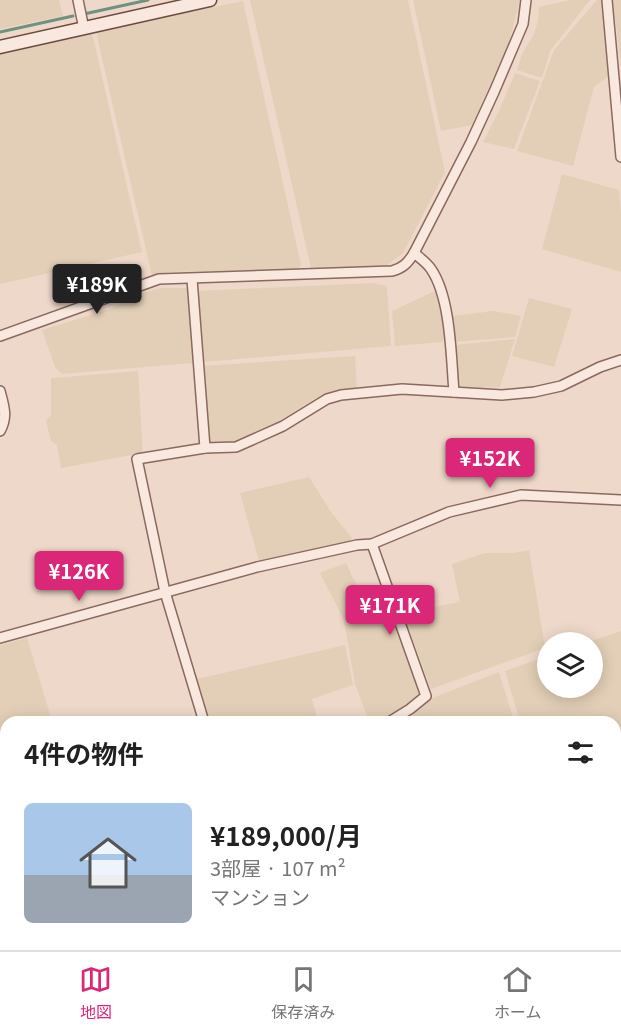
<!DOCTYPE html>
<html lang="ja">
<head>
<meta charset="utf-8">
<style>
  body { margin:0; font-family:Georgia,"Noto Sans JP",serif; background:#f2f2f2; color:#222; height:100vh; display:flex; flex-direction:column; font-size:22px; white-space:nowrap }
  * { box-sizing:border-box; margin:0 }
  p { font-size:20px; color:#767676 }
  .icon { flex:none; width:33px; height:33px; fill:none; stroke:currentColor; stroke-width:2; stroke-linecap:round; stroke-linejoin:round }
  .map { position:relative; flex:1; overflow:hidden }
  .drawer { position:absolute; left:0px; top:716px; width:621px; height:236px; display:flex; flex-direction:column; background:#fff; border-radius:18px 18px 0 0; box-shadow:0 3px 15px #0003 }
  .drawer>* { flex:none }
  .buttons { position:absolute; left:537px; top:632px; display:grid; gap:12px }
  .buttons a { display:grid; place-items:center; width:66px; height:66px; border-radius:50%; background:#fff; box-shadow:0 3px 15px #0003; font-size:30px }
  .price { position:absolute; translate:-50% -51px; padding:0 14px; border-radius:6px; background:#db2777; color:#fff; font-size:20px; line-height:39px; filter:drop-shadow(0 2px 3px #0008) }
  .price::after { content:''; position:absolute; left:50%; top:36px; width:18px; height:14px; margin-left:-9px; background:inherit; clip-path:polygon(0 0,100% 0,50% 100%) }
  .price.current { background:#222; color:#fff }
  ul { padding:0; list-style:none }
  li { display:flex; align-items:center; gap:18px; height:150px; padding:0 24px }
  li+li { border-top:2px solid #e0e0e0 }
  li span { display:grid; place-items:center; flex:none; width:168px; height:120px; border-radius:9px; color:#555 }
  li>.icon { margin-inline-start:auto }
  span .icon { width:72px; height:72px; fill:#fffc; stroke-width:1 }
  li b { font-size:26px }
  h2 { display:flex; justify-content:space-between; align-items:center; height:72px; padding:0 24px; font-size:26px }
  .tab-bar { display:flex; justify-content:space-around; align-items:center; height:84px; border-top:2px solid #e0e0e0; background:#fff; font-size:16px; color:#767676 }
  .tab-bar a { display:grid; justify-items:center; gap:3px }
  .tab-bar .current { color:#db2777 }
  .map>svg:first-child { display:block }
  .farmland { fill:#e3cfb7 }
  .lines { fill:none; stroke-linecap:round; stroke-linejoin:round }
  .stream { stroke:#70917f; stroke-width:3 }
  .street-casing { stroke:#8a695e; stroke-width:12 }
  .secondary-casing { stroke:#6c4a41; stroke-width:15 }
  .street { stroke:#f8e8dd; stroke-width:9 }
  .secondary { stroke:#f8e8dd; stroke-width:12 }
</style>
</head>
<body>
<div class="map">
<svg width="621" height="950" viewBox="0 0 621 950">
  <rect width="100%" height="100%" fill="#eed8c9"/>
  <g class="farmland">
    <polygon points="0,0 59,0 63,16 0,29"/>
    <polygon points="250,0 408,0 445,172 403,253 386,266 311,268"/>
    <polygon points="413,0 520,0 509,42 472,125 441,131"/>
    <polygon points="570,0 590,0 550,51 542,78 517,70 522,54 534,34 538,21 539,7"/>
    <polygon points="597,0 602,0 610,75 594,87 573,166 517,151 554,50"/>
    <polygon points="613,0 621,0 621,68"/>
    <polygon points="243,1 301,265 298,269 169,272 152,276 96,32"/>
    <polygon points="92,33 142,252 0,284 0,54"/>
    <polygon points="515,73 540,81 514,149 483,142 499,111"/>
    <polygon points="562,174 619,190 621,213 621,272 542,249"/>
    <polygon points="373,283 387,286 391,346 203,362 198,291"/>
    <polygon points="160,288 188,288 193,363 62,374 55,367 42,330 110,309 146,292"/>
    <polygon points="437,290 441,303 445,339 442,342 395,346 392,311"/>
    <polygon points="529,298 572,309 554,367 512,356"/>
    <polygon points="494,311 521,316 515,337 454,342 451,316"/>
    <polygon points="515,339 500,387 458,388 454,345"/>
    <polygon points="355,356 357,389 335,390 314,399 275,423 230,443 209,442 202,366"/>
    <polygon points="138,371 143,453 61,468 57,445 51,441 46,421 51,415 51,378"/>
    <polygon points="309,477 331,512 352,538 350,541 259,561 240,493"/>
    <polygon points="529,550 545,648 431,689 403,613 460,602 452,564 485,553 514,553"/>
    <polygon points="346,563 361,595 381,587 421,694 416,700 379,721 369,721 355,684 344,620 320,573"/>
    <polygon points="621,631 621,779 615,781 615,722 520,721 505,671 547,656 548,687 592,687 592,642 589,642"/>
    <polygon points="27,638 52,721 6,722 6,943 0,944 0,645"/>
    <polygon points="345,645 353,685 312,699 318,721 210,721 197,679"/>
    <polygon points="499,672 514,721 399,722 430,699"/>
    <polygon points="621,799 621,950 577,950 576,945 615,945 615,800"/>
    <polygon points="145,945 266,945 267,950 146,950"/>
    <polygon points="274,945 424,945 425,950 275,950"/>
    <polygon points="436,945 568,945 569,950 437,950"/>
  </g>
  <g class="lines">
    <g class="stream">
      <polyline points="84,14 148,0"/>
      <polyline points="0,32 73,16"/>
    </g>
    <g class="street-casing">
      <g id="street">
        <polyline points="78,0 84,29"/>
        <polyline points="607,0 621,157"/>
        <path d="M414 253C420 258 427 263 431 269 451 298 451 357 454 392"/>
        <polyline points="192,279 205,448"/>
        <path d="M0 336 159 279 392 271C403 268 408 263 414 253L471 142 494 92 523 24 526 0"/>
        <path d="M0 391C4 406 8 417 0 431"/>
        <polyline points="372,544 426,696 410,709 389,722"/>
        <polyline points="0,638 257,567 357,545 372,544 449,512 521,495 621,500"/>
        <polyline points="204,722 165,592 137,459 205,448 236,447 283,426 327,399 341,395 402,389 502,395 534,392 561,386 600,367 621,360"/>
        <polyline points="139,945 140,950"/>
        <polyline points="431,945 432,950"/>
      </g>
    </g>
    <g class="secondary-casing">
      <g id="secondary">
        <polyline points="0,47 210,0"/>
        <polyline points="615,789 621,787"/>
        <polyline points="27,950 51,945"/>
      </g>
    </g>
    <use href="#street" class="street"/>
    <use href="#secondary" class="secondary"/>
  </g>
</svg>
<div class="buttons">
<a><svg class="icon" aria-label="layers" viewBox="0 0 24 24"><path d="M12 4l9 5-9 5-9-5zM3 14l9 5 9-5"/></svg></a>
</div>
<b class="price current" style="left:97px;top:315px">¥189K</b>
<b class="price" style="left:490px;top:489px">¥152K</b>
<b class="price" style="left:79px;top:602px">¥126K</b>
<b class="price" style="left:390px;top:636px">¥171K</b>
<section class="drawer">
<h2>4件の物件<svg class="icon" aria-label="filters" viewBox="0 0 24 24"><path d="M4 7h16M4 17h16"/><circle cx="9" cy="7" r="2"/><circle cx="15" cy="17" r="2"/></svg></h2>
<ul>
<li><span style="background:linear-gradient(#a9c7e8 60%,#9aa5b1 0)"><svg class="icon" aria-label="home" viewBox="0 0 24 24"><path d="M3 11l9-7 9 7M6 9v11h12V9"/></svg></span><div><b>¥189,000/月</b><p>3部屋 · 107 m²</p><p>マンション</p></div></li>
</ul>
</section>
</div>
<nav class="tab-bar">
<a class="current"><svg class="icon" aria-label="map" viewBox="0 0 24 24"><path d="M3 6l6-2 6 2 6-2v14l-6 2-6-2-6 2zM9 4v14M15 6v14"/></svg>地図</a>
<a><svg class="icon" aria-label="saved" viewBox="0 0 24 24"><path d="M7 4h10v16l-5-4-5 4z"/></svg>保存済み</a>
<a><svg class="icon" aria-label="home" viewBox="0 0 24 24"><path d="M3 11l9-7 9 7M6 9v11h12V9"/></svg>ホーム</a>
</nav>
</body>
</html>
